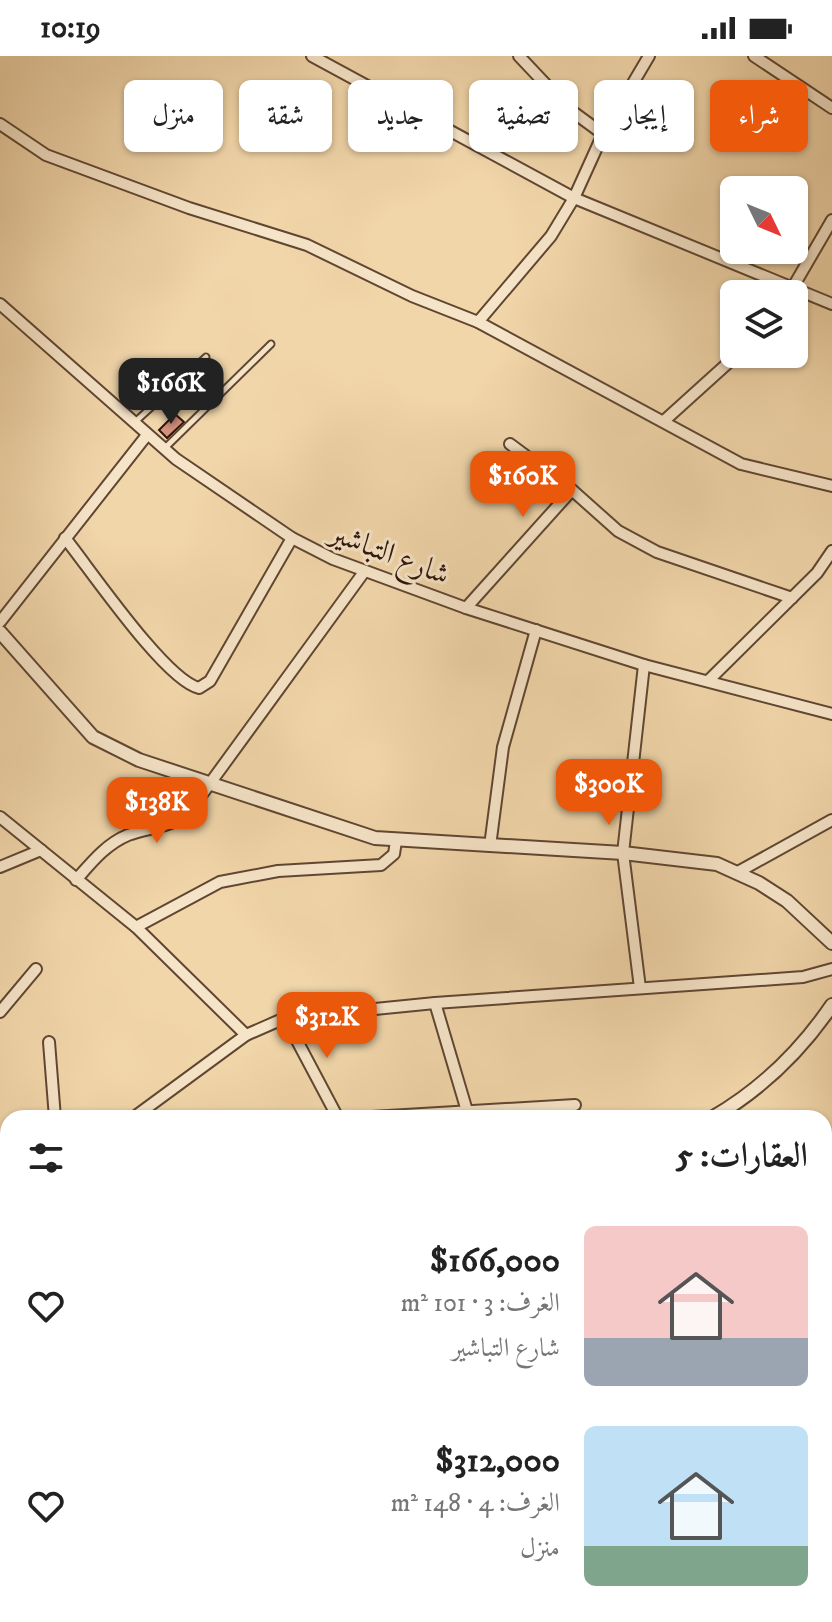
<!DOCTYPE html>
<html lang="ar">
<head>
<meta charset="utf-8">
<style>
  body { margin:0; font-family:"IM FELL DW Pica",Amiri,serif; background:#f6f6f6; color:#222; direction:rtl; height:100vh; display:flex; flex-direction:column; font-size:30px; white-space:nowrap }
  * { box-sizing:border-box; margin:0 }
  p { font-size:26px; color:#767676 }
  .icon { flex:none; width:44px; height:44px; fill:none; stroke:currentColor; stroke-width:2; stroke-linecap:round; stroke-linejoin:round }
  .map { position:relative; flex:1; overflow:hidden; direction:ltr }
  .side { position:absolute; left:0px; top:1054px; width:832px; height:512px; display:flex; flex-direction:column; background:#fff; border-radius:24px 24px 0 0; box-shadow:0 2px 6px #0004; direction:rtl }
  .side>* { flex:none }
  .banner { position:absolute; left:24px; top:24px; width:784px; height:72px; direction:rtl; display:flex; gap:16px }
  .needle { width:52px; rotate:133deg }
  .controls { position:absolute; left:720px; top:120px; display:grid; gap:16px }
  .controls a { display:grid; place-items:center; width:88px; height:88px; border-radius:12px; background:#fff; box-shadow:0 2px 6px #0004; font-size:40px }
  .price { position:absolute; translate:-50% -68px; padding:0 18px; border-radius:16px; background:#ea580c; color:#fff; font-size:26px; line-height:52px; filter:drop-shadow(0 2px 4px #0008) }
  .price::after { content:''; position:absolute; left:50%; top:48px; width:24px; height:18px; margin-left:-12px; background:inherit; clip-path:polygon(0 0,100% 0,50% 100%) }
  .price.selected { background:#222; color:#fff }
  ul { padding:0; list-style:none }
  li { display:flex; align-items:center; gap:24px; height:200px; padding:0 24px }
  li span { display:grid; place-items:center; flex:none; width:224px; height:160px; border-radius:12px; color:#555 }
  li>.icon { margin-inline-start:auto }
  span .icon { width:96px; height:96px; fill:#fffc; stroke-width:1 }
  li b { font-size:34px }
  h2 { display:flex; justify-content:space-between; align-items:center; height:96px; padding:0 24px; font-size:34px }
  .chip { padding:0 28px; border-radius:12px; background:#fff; box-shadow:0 2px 6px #0004; font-size:28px; line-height:72px }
  .chip.selected { background:#ea580c; color:#fff }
  .status { display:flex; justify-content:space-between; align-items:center; height:56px; padding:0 40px; background:#fff; direction:ltr }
  .status svg { height:22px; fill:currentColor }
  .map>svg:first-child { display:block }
  .building { fill:#d6917d; stroke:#30160a; stroke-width:2 }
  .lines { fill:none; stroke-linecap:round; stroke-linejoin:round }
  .service-casing { stroke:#604632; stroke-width:9 }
  .minor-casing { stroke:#604632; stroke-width:14 }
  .tertiary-casing { stroke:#604632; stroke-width:16 }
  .service { stroke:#f6e4c8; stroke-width:5 }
  .minor { stroke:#f6e4c8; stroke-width:10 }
  .tertiary { stroke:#f6e4c8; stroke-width:12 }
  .labels { text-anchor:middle; stroke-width:6; stroke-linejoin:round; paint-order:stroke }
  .street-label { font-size:30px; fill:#30160a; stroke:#f6e4c8 }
</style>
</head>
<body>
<div class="status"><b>10:19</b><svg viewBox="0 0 49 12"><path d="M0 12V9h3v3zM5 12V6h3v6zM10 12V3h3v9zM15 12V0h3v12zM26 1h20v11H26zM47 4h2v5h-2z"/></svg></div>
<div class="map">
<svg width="832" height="1566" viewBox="0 0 832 1566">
  <rect width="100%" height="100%" fill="#f1d6aa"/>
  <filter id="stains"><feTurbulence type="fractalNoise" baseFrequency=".0025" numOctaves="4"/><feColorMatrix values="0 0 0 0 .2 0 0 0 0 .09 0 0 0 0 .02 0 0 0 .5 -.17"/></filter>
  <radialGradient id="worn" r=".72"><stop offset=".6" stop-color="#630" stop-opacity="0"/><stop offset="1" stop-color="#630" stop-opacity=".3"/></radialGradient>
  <polygon class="building" points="175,358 184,366 167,382 159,374"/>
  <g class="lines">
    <g class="service-casing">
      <g id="service">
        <polyline points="135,366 206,301"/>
        <polyline points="165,392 271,288"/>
      </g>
    </g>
    <g class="minor-casing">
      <g id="minor">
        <polyline points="312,0 574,142 832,248"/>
        <polyline points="519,0 569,53 603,78"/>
        <polyline points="754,0 832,52"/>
        <polyline points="0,68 46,99 189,152 307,189 412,240 478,266 741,408 832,430"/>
        <polyline points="789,238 832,164"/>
        <polyline points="0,248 176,403 292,482 333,503 466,552 644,609 832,658"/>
        <polyline points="478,266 551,180 574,142 603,78 649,0"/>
        <polyline points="665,364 738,298"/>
        <polyline points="510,388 572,434"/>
        <path d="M65 482C90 513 165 624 199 632L210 625 292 482"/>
        <polyline points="466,552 572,434 618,475 657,496 792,542"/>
        <polyline points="0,566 147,379"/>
        <polyline points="708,625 817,517 832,495"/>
        <polyline points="0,761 136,871 246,979"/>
        <polyline points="490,790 503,691 536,574"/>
        <polyline points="0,811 41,794"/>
        <polyline points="738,816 832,764"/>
        <path d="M76 824C91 807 106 788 128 779 148 772 169 771 187 759L364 516"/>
        <polyline points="136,871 220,826 278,815 381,809 394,798 396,785"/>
        <polyline points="640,932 623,797 644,609"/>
        <polyline points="435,947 467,1055"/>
        <polyline points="0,956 36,913"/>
        <polyline points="285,962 338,1062"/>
        <polyline points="49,986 55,1062"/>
        <polyline points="133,1062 246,979 285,962 435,947 803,921 832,913"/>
        <polyline points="355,1062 575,1049"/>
        <polyline points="0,1232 8,1235"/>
        <polyline points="824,1244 832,1231"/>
        <polyline points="76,1566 78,1558"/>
        <polyline points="275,1566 280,1558"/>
        <polyline points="333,1566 341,1558"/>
        <polyline points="568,1566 570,1558"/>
      </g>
    </g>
    <g class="tertiary-casing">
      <g id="tertiary">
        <polyline points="0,576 93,681 139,704 375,782 623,797 717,808 759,827 787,845 832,887"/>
        <path d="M712 1062C762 1033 800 996 832 949"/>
        <polyline points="0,1098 8,1110"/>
        <polyline points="0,1292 8,1290"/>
        <polyline points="212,1558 217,1566"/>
      </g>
    </g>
    <use href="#service" class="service"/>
    <use href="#minor" class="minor"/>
    <use href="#tertiary" class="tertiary"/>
  </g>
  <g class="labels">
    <g class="street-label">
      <text transform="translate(390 497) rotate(21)" y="10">شارع التباشير</text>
    </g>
  </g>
  <rect width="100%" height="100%" filter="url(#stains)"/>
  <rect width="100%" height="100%" fill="url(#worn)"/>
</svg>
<div class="controls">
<a><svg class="needle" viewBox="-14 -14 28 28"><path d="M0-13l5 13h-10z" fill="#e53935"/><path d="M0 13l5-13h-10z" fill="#767676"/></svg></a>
<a><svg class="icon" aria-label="layers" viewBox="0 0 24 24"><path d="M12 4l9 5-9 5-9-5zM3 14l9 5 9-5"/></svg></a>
</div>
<b class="price selected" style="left:171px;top:370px">$166K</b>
<b class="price" style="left:523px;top:463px">$160K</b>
<b class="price" style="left:609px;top:771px">$300K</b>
<b class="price" style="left:157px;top:789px">$138K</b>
<b class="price" style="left:327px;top:1004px">$312K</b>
<div class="banner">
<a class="chip selected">شراء</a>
<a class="chip">إيجار</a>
<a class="chip">تصفية</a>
<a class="chip">جديد</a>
<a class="chip">شقة</a>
<a class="chip">منزل</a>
</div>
<section class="side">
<h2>العقارات: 5<svg class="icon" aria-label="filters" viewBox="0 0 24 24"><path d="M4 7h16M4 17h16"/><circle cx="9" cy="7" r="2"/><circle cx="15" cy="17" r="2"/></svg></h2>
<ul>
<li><span style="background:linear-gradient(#f6c9c9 70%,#9aa5b1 0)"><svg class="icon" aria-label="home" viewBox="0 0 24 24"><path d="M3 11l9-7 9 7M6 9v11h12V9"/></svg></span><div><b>$166,000</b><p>الغرف: 3 · 101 m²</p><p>شارع التباشير</p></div><svg class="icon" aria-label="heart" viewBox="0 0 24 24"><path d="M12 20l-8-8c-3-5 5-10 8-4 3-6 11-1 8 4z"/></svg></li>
<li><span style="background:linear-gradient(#bfe0f5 75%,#7fa58c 0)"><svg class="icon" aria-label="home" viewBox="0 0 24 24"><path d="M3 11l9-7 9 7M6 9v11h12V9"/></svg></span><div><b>$312,000</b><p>الغرف: 4 · 148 m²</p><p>منزل</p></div><svg class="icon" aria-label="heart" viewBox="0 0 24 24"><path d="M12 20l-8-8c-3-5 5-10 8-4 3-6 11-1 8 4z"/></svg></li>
</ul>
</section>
</div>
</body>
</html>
